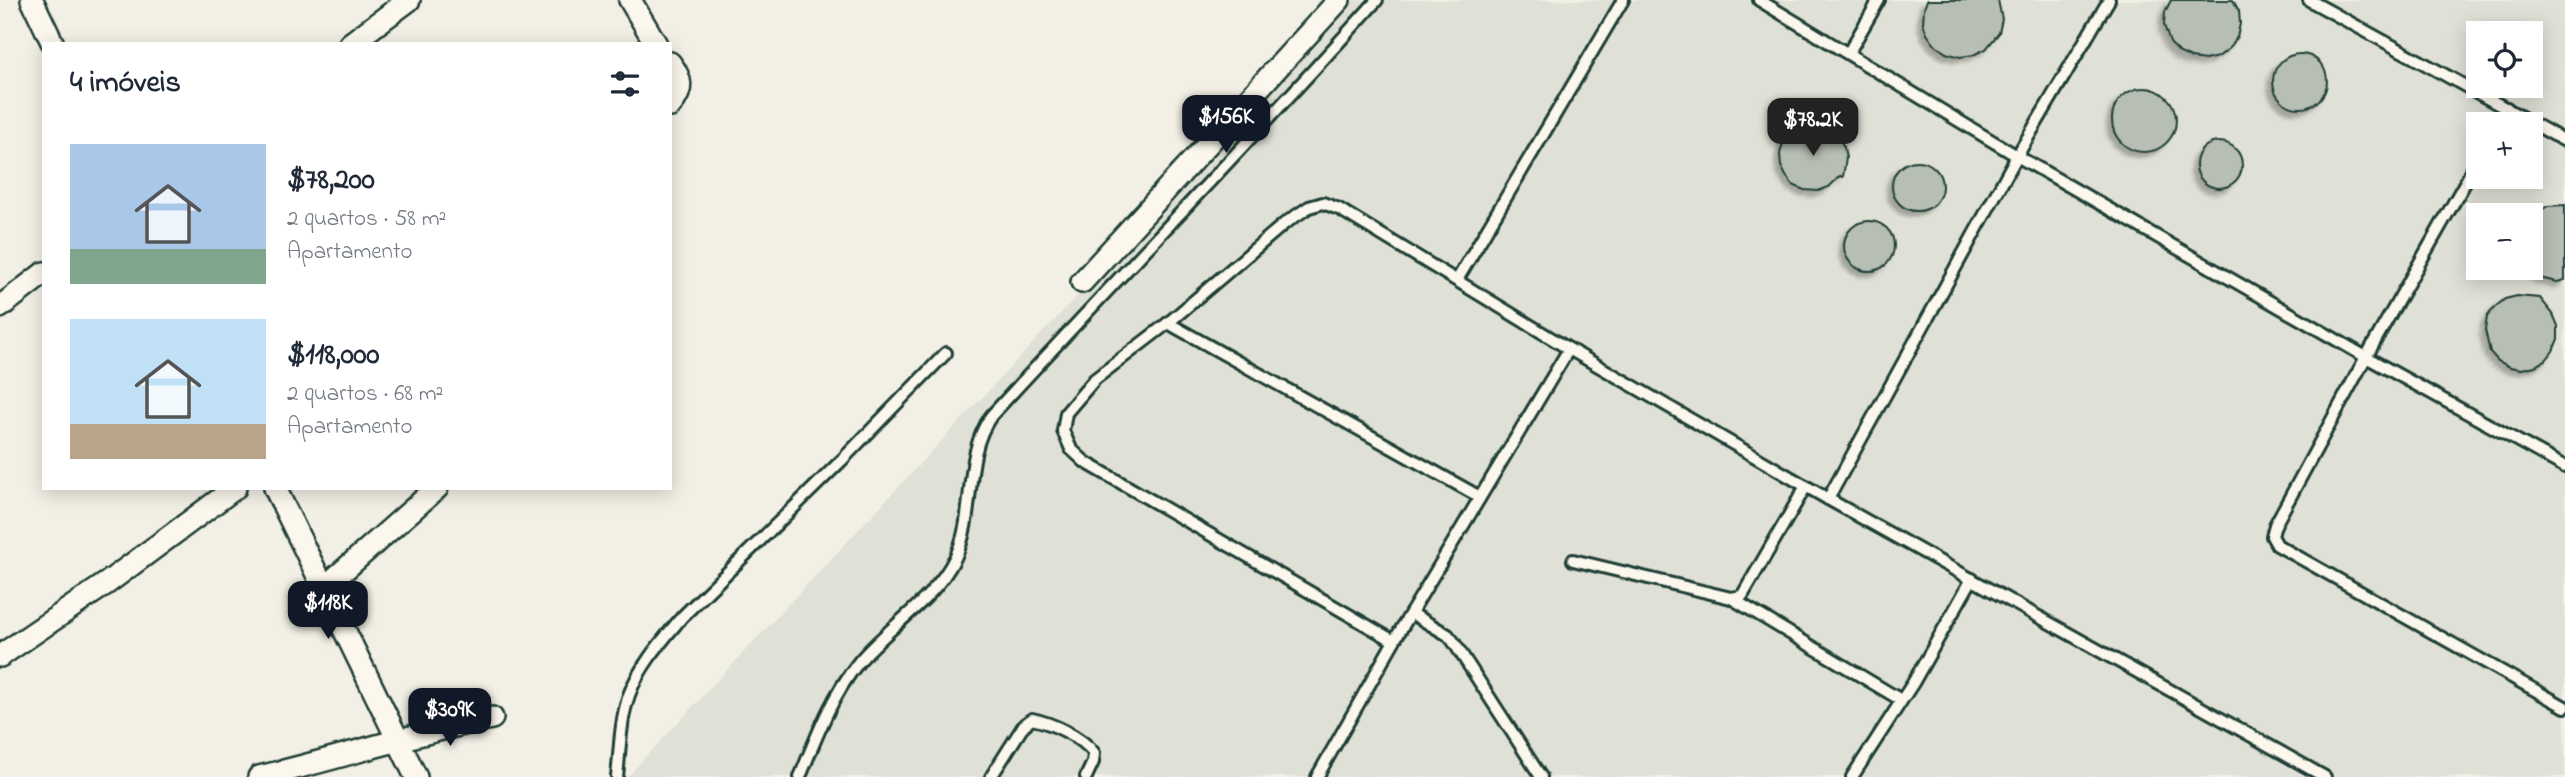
<!DOCTYPE html>
<html lang="pt">
<head>
<meta charset="utf-8">
<style>
  body { margin:0; font-family:"Indie Flower",sans-serif; background:#f2f2f3; color:#1f2937; height:100vh; display:flex; flex-direction:column; font-size:26px; white-space:nowrap }
  * { box-sizing:border-box; margin:0 }
  p { font-size:23px; color:#747a83 }
  .icon { flex:none; width:38px; height:38px; fill:none; stroke:currentColor; stroke-width:2; stroke-linecap:round; stroke-linejoin:round }
  .map { position:relative; flex:1; overflow:hidden }
  .side { position:absolute; left:42px; top:42px; width:630px; height:448px; display:flex; flex-direction:column; background:#fff; border-radius:0px; box-shadow:0 4px 18px #0003 }
  .side>* { flex:none }
  .buttons { position:absolute; left:2466px; top:21px; display:grid; gap:14px }
  .buttons a { display:grid; place-items:center; width:77px; height:77px; border-radius:0px; background:#fff; box-shadow:0 4px 18px #0003; font-size:35px }
  .price { position:absolute; translate:-50% -60px; padding:0 16px; border-radius:14px; background:#111827; color:#fff; font-size:23px; line-height:46px; filter:drop-shadow(0 2px 4px #0008) }
  .price::after { content:''; position:absolute; left:50%; top:42px; width:21px; height:16px; margin-left:-10px; background:inherit; clip-path:polygon(0 0,100% 0,50% 100%) }
  .price.current { background:#222; color:#fff }
  ul { padding:0; list-style:none }
  li { display:flex; align-items:center; gap:21px; height:175px; padding:0 28px }
  li span { display:grid; place-items:center; flex:none; width:196px; height:140px; border-radius:0px; color:#555 }
  li>.icon { margin-inline-start:auto }
  span .icon { width:84px; height:84px; fill:#fffc; stroke-width:1 }
  li b { font-size:30px }
  h2 { display:flex; justify-content:space-between; align-items:center; height:84px; padding:0 28px; font-size:30px }
  .map>svg:first-child { display:block }
  .built { fill:#e0e1d6; fill-rule:evenodd }
  .building { fill:#b7beb3; stroke:#1f3d34; stroke-width:2; filter:url(#shadow) }
  .lines { fill:none; stroke-linecap:round; stroke-linejoin:round }
  .service-casing { stroke:#1f3d34; stroke-width:16 }
  .minor-casing { stroke:#1f3d34; stroke-width:26 }
  .service { stroke:#fbf7ec; stroke-width:10 }
  .minor { stroke:#fbf7ec; stroke-width:21 }
</style>
</head>
<body>
<div class="map">
<svg width="2565" height="777" viewBox="0 0 2565 777">
  <defs>
    <filter id="shadow"><feDropShadow dx="-5" dy="5" stdDeviation="2" flood-color="#0004"/></filter>
  </defs>
  <rect width="100%" height="100%" fill="#f2f0e5"/>
  <filter id="ink" filterUnits="userSpaceOnUse"><feTurbulence type="fractalNoise" baseFrequency=".0143" numOctaves="2"/><feDisplacementMap in="SourceGraphic" scale="14" xChannelSelector="R" yChannelSelector="G"/><feConvolveMatrix kernelMatrix="1 2 1 2 8 2 1 2 1" color-interpolation-filters="sRGB"/></filter>
  <g filter="url(#ink)">
    <path class="built" d="M1354 0H2565V777H627ZM2478 33H2530V86H2478ZM2478 124H2530V177H2478ZM2478 215H2530V268H2478Z"/>
    <g class="building">
      <polygon points="1927,0 1998,0 2002,19 1999,33 1986,49 1973,55 1960,57 1946,53 1935,45 1927,34 1923,23 1924,9"/>
      <polygon points="2171,0 2233,0 2239,11 2240,24 2237,37 2230,48 2218,57 2205,60 2191,58 2180,53 2170,43 2164,25 2165,12"/>
      <circle cx="2300" cy="81" r="27"/>
      <circle cx="2144" cy="120" r="32"/>
      <polygon points="1807,125 1818,125 1829,129 1838,136 1844,147 1846,158 1843,177 1840,176 1829,187 1818,191 1804,190 1793,185 1786,176 1781,166 1780,154 1783,143 1790,134"/>
      <circle cx="2219" cy="165" r="23"/>
      <circle cx="1917" cy="186" r="25"/>
      <polygon points="2565,205 2565,280 2557,282 2544,279 2530,271 2530,217 2548,206"/>
      <circle cx="1869" cy="246" r="25"/>
      <polygon points="2517,296 2540,298 2553,314 2558,326 2558,339 2553,351 2546,360 2535,366 2522,369 2510,367 2498,361 2490,352 2485,330 2487,317 2495,307 2505,299"/>
    </g>
    <g class="lines">
      <g class="service-casing">
        <g id="service">
          <polyline points="1759,0 2017,156 2366,357 2565,467"/>
          <polyline points="2309,0 2565,141"/>
          <polyline points="1849,52 1879,0"/>
          <polyline points="2498,124 2507,108"/>
          <polyline points="2478,160 2366,357 2275,525 2272,536 2277,545 2565,707"/>
          <polyline points="1457,280 1623,0"/>
          <polyline points="1168,323 1480,497"/>
          <polyline points="1828,499 2017,156 2109,0"/>
          <polyline points="1573,560 1731,598 1742,596 1806,486"/>
          <polyline points="1731,598 1901,700"/>
          <polyline points="1411,613 1448,635 1453,641 1541,777"/>
          <polyline points="1394,641 1085,462 1071,449 1063,431 1066,413 1095,379 1168,323 1284,224 1309,207 1323,203 1339,209 1569,349 1828,499 2325,777"/>
          <path d="M617 777C620 750 620 721 629 695 640 665 662 641 682 617L841 461 946 353"/>
          <path d="M800 777C816 738 831 697 858 663 887 627 934 601 955 558 977 513 962 458 991 416 1119 276 1251 141 1377 0"/>
          <path d="M991 777 1024 725 1032 719C1052 723 1082 737 1094 753L1093 762 1086 777"/>
          <polyline points="1317,777 1394,641 1569,349"/>
          <polyline points="1852,777 1913,683 1972,579"/>
        </g>
      </g>
      <g class="minor-casing">
        <g id="minor">
          <polyline points="32,0 53,44"/>
          <polyline points="630,0 656,44"/>
          <polyline points="350,44 409,0"/>
          <path d="M670 63C682 79 684 90 670 106"/>
          <polyline points="1082,282 1339,0"/>
          <polyline points="0,307 44,273"/>
          <polyline points="275,488 416,777"/>
          <polyline points="325,587 437,488"/>
          <polyline points="0,656 107,583 235,488"/>
          <path d="M259 777C337 759 413 733 492 718"/>
        </g>
      </g>
      <use href="#service" class="service"/>
      <use href="#minor" class="minor"/>
    </g>
  </g>
</svg>
<div class="buttons">
<a><svg class="icon" aria-label="locate" viewBox="0 0 24 24"><circle cx="12" cy="12" r="6"/><path d="M12 2v4M12 18v4M2 12h4M18 12h4"/></svg></a>
<a>+</a>
<a>−</a>
</div>
<b class="price" style="left:1226px;top:155px">$156K</b>
<b class="price current" style="left:1813px;top:158px">$78.2K</b>
<b class="price" style="left:328px;top:641px">$118K</b>
<b class="price" style="left:450px;top:748px">$309K</b>
<section class="side">
<h2>4 imóveis<svg class="icon" aria-label="filters" viewBox="0 0 24 24"><path d="M4 7h16M4 17h16"/><circle cx="9" cy="7" r="2"/><circle cx="15" cy="17" r="2"/></svg></h2>
<ul>
<li><span style="background:linear-gradient(#a9c7e8 75%,#7fa58c 0)"><svg class="icon" aria-label="home" viewBox="0 0 24 24"><path d="M3 11l9-7 9 7M6 9v11h12V9"/></svg></span><div><b>$78,200</b><p>2 quartos · 58 m²</p><p>Apartamento</p></div></li>
<li><span style="background:linear-gradient(#bfe0f5 75%,#b9a48a 0)"><svg class="icon" aria-label="home" viewBox="0 0 24 24"><path d="M3 11l9-7 9 7M6 9v11h12V9"/></svg></span><div><b>$118,000</b><p>2 quartos · 68 m²</p><p>Apartamento</p></div></li>
</ul>
</section>
</div>
</body>
</html>
